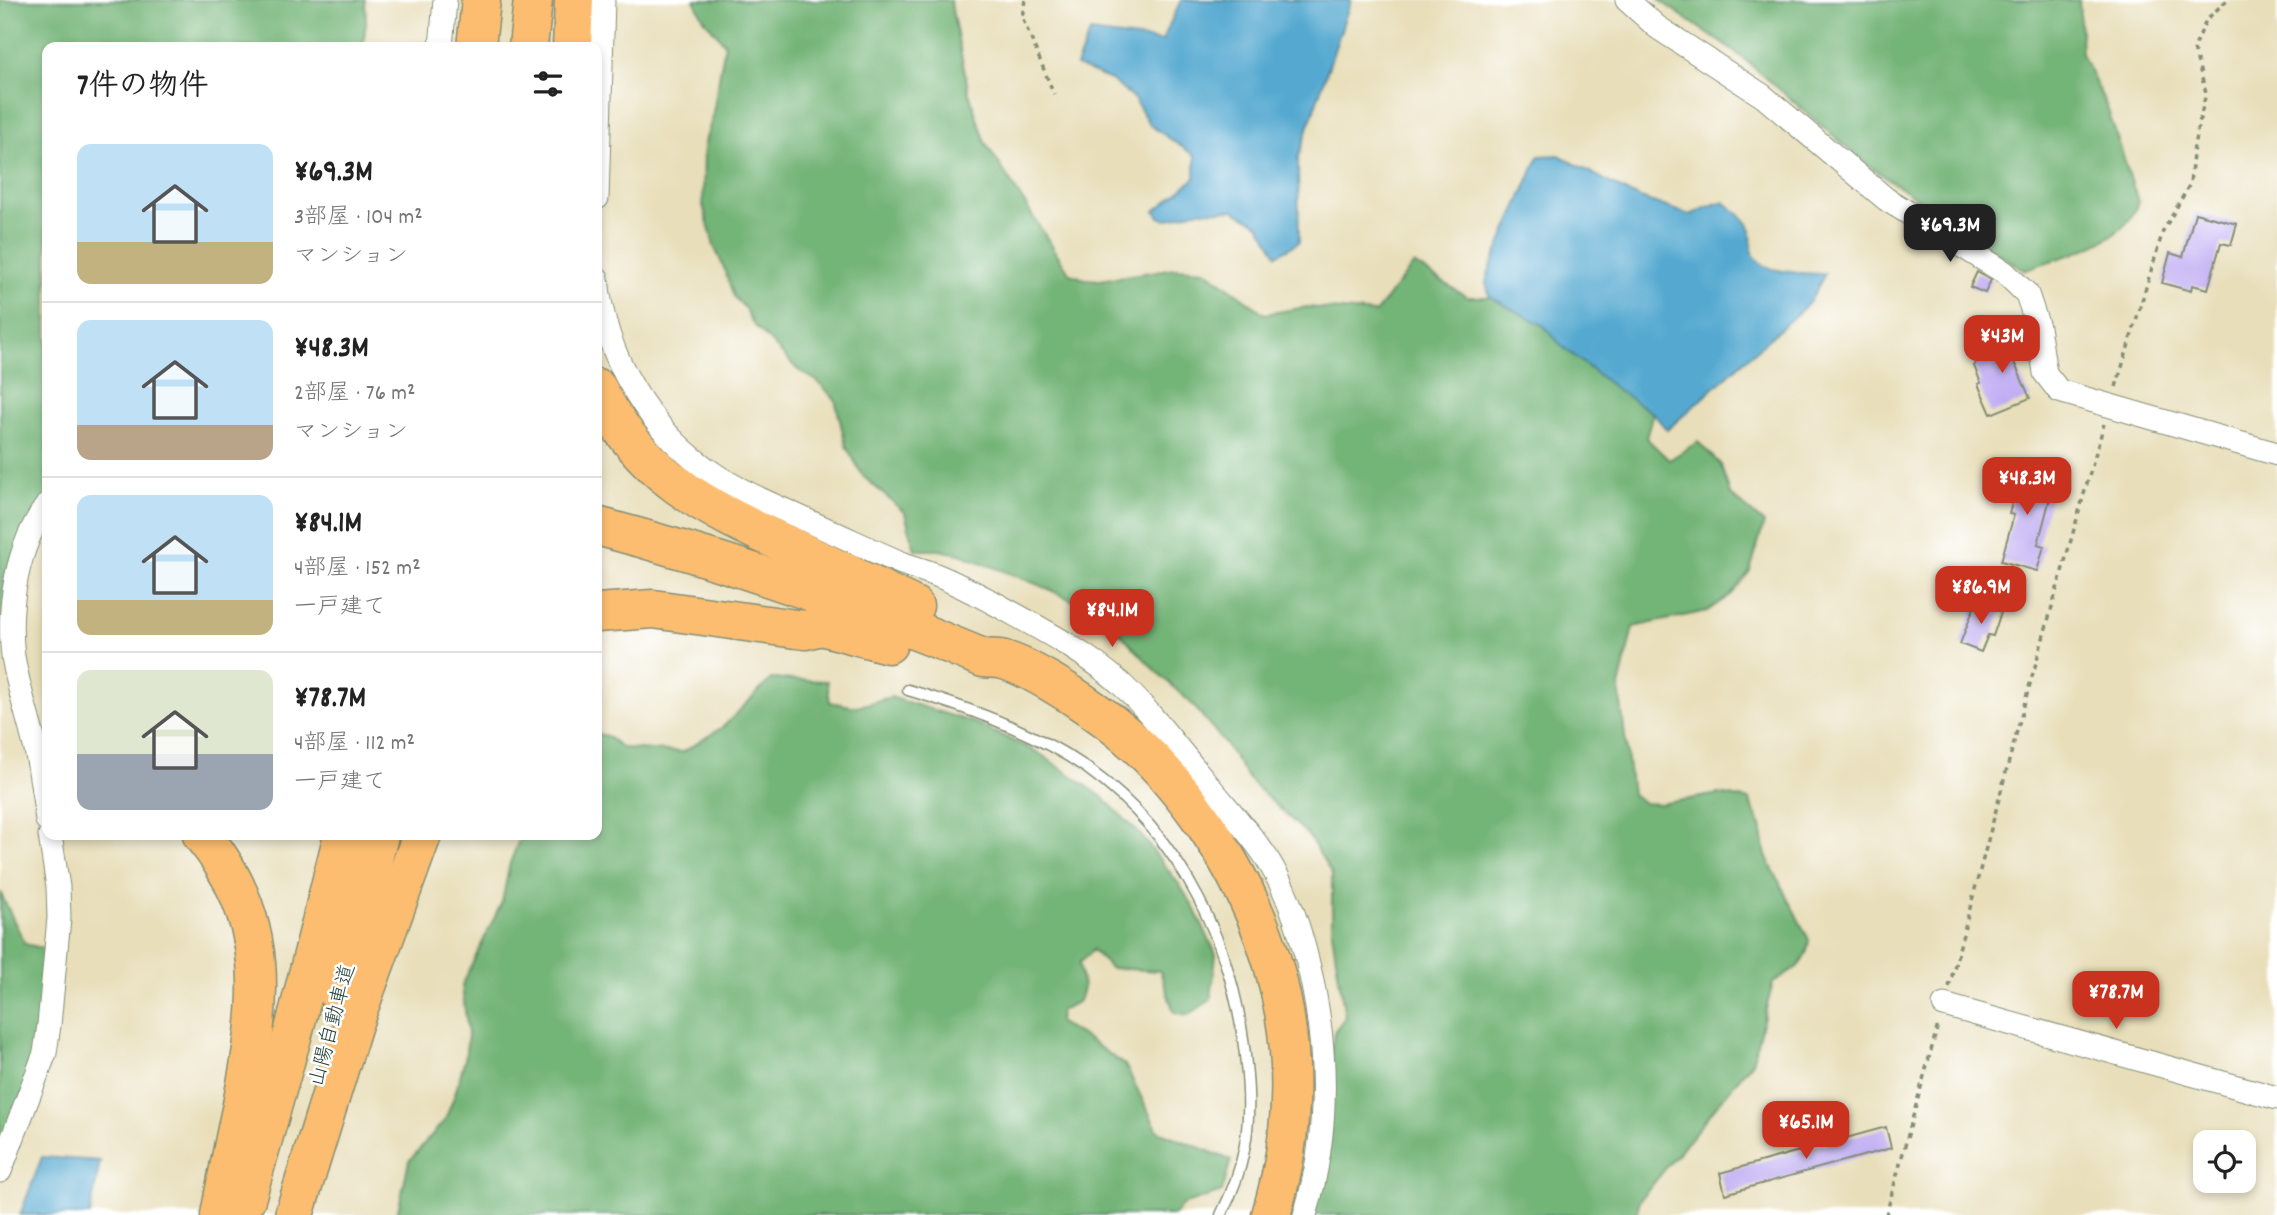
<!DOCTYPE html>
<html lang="ja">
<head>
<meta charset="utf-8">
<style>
  body { margin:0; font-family:Dekko,"Klee One",sans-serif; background:#f6f6f6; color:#222; height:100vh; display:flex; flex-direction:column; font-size:26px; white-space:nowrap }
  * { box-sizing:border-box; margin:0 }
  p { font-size:23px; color:#767676 }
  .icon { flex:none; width:38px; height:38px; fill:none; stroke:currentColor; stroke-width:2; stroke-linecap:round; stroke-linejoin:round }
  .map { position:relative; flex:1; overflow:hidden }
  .panel { position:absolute; left:42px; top:42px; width:560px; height:798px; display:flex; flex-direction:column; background:#fff; border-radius:14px; box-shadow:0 4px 10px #0003 }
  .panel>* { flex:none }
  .controls { position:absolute; left:2193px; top:1130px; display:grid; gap:14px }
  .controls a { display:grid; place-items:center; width:63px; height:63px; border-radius:14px; background:#fff; box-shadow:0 4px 10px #0003; font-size:35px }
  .price { position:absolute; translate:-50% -60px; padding:0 16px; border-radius:14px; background:#c8321e; color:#fff; font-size:23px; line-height:46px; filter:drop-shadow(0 2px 4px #0008) }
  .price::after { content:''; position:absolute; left:50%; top:42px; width:21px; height:16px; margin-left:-10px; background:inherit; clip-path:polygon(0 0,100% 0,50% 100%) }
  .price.active { background:#222; color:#fff }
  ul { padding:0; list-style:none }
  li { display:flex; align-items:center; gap:21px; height:175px; padding:0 35px }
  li+li { border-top:2px solid #e0e0e0 }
  li span { display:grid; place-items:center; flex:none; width:196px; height:140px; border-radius:14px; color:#555 }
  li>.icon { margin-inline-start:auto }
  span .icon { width:84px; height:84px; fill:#fffc; stroke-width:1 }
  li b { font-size:30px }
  h2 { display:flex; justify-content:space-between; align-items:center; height:84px; padding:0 35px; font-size:30px }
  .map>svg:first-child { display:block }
  .forest { fill:#73b477; stroke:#497856; stroke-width:2 }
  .water { fill:#54a9d0; stroke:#3a7382; stroke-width:2 }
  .building { fill:#beaaf3 }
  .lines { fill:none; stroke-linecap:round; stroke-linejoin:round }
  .service-casing { stroke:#848e76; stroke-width:13 }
  .minor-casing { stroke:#848e76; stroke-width:25 }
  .motorway-casing { stroke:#848e76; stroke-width:41 }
  .path { stroke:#848e76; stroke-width:3.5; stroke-dasharray:5 5; stroke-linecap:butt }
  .service { stroke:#fff; stroke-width:10 }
  .minor { stroke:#fff; stroke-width:23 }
  .motorway { stroke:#fcbd6f; stroke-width:38 }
  .labels { text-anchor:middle; stroke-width:5; stroke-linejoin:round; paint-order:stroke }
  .street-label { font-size:21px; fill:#1f3d34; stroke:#fff }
</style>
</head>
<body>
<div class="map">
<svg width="2277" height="1215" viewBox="0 0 2277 1215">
  <rect width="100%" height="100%" fill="#fff"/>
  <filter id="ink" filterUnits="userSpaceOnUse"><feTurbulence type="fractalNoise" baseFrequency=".0143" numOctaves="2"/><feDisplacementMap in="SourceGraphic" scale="14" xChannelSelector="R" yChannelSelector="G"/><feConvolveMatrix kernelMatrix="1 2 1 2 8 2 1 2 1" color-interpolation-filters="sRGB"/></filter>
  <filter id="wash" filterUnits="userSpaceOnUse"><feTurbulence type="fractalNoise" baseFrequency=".00686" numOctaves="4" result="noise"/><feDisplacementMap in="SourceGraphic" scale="28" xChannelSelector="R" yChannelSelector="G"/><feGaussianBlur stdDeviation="1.57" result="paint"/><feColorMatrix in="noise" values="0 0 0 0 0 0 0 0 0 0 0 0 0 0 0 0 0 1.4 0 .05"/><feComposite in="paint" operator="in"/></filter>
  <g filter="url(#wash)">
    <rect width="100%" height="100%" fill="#e8deb9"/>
    <g class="forest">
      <polygon points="0,0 365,0 366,21 363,47 47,47 47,494 5,641 0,644"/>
      <path d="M694 0H950L969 93 985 142 1070 274 1085 279 1100 280 1175 268 1205 270 1265 314 1307 307 1375 313 1414 264 1467 297H1490L1543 325 1563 347 1615 388 1653 413 1646 438 1669 460 1698 442 1721 465 1730 494 1764 523 1750 571 1732 594 1707 611 1633 627 1619 687 1632 794 1644 803 1660 804 1719 794 1749 800 1761 826 1766 856 1809 940C1806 966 1794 970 1773 983L1752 1062 1639 1201 1637 1215H1312L1334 1032 1345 1017 1332 932V874L1308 835 1250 781 1224 742 1192 704 1154 669 1119 632 1078 603 1044 587 960 554 939 550H915L905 513 863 476 846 446 835 399 817 381 798 370 753 324 744 307 734 297 724 268 714 246 703 205 704 145 712 119 725 44 704 19Z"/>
      <path d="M1659 0H2079L2082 54 2108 110 2138 202C2136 207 2134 213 2131 217 2113 246 2054 259 2023 270L1866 164 1743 58Z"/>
      <polygon points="771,679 827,681 830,702 856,707 891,697 975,723 1039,753 1101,796 1140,834 1179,884 1193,906 1216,954 1211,1000 1188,1015 1174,1012 1160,971 1110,968 1093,950 1079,963 1083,988 1079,1001 1060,1011 1059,1023 1083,1036 1125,1065 1158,1131 1231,1160 1222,1192 1182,1205 1174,1215 397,1215 409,1161 445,1120 455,1094 465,1059 468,1035 462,985 502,902 510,863 521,835 597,835 597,734 607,736 622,748 683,752 724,726"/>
      <polygon points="0,892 25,944 51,950 39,1053 0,1148"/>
    </g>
    <g class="water">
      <polygon points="1181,0 1351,0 1298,158 1299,242 1277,255 1259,224 1233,210 1195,211 1166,220 1159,217 1155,211 1195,178 1195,156 1150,125 1134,99 1111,80 1076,66 1090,32 1162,41"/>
      <path d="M1559 155 1632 195 1690 215 1717 203 1724 202C1733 210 1748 219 1751 230 1752 237 1750 246 1753 253 1761 275 1806 273 1825 274L1809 303 1667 430 1653 413 1615 388 1563 347 1543 325 1490 297 1486 283 1490 268 1539 156Z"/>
      <polygon points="42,1157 100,1161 90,1215 20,1215"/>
    </g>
    <g id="blocks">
      <g class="building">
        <polygon points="2195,213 2237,224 2231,245 2221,243 2208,289 2192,285 2191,291 2162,283 2170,253 2183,257"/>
        <polygon points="1977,272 1991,280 1985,293 1970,287"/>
        <polygon points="2025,334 2028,354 2013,360 2030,398 1991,414 1978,384 1981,383 1974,366 1981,352"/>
        <polygon points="2008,466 2055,479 2038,544 2044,546 2037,571 2001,561 2014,515 2009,514 2016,488 2003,485"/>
        <polygon points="1977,600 2002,609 1993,636 1988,635 1981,652 1960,644"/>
        <polygon points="1886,1127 1891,1148 1725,1194 1720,1173"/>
      </g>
    </g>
  </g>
  <g filter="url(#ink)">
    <use href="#blocks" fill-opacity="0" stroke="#848e76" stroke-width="2"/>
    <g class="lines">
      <g class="service-casing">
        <path id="service" d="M908 690C966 707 1039 734 1088 769 1183 837 1236 950 1246 1065 1249 1093 1250 1122 1244 1150 1240 1172 1231 1195 1221 1215"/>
      </g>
      <g class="minor-casing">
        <g id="minor">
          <polyline points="1627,0 1657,27 1763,96 1886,199 2004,272 2027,294 2038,327 2045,373 2059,391 2277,454"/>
          <polyline points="441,47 445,0"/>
          <polyline points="597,198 603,0"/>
          <path d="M597 278C604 357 650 433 717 476 746 495 779 507 810 522 840 535 869 549 899 562 911 567 924 570 936 575 956 583 975 593 994 603 1037 627 1083 650 1120 683 1152 713 1177 748 1205 781 1225 806 1248 830 1266 857 1286 888 1298 923 1307 959 1328 1043 1330 1131 1305 1215"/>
          <path d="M47 505C17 545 7 607 13 656 18 688 29 719 36 750 41 773 44 797 47 820"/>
          <polyline points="1944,1005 2277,1098"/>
          <polyline points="0,1171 45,1053 49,1025 59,918 58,887 50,835"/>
        </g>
      </g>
      <g class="motorway-casing">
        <g id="motorway">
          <polyline points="476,47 481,0"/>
          <polyline points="528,47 533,0"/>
          <polyline points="572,47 574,0"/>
          <path d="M597 388C641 476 703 506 787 545 830 565 872 585 914 606"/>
          <path d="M597 526C728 561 858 605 983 658 990 659 998 658 1004 660 1030 668 1070 693 1092 709 1138 740 1175 781 1206 826 1287 944 1312 1077 1271 1215"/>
          <polyline points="597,613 653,609 796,629 805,630 821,626 888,644"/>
          <path d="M202 835C273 920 262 1004 242 1105 234 1141 227 1178 220 1215"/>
          <polyline points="339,996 379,835"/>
          <polyline points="246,1199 294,1030 343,835"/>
          <polyline points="294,1215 353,1024 422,835"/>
        </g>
      </g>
      <g class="path">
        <polyline points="1025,0 1022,17 1054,94"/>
        <polyline points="2116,387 2163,231 2190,184 2194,145 2206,93 2194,49 2206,20 2227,0"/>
        <polyline points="1949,987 2022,712 2104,424"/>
        <polyline points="1886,1215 1938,1025"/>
      </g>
      <use href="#service" class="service"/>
      <use href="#minor" class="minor"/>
      <use href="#motorway" class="motorway"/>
    </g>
  </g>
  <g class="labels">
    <g class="street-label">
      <text transform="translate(331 1025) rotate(-75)" y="7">山陽自動車道</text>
    </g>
  </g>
</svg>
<div class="controls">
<a><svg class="icon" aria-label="locate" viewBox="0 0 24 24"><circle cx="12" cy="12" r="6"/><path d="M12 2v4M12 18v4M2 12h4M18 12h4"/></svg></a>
</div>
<b class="price active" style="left:1950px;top:264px">¥69.3M</b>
<b class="price" style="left:2002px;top:375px">¥43M</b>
<b class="price" style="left:2027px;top:517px">¥48.3M</b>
<b class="price" style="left:1981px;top:626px">¥86.9M</b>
<b class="price" style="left:1112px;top:649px">¥84.1M</b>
<b class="price" style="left:2116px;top:1031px">¥78.7M</b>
<b class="price" style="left:1806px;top:1161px">¥65.1M</b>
<section class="panel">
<h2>7件の物件<svg class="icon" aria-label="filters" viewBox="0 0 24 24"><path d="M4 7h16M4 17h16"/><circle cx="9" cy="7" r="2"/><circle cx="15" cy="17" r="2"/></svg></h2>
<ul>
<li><span style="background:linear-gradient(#bfe0f5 70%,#c2b280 0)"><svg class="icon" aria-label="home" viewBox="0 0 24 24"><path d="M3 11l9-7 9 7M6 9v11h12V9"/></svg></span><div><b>¥69.3M</b><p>3部屋 · 104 m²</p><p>マンション</p></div></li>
<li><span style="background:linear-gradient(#bfe0f5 75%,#b9a48a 0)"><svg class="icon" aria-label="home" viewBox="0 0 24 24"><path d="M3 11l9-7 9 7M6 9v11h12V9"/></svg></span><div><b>¥48.3M</b><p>2部屋 · 76 m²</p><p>マンション</p></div></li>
<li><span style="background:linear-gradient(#bfe0f5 75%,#c2b280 0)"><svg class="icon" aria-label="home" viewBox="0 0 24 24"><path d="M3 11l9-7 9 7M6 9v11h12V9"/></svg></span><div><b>¥84.1M</b><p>4部屋 · 152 m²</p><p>一戸建て</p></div></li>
<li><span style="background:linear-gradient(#dfe7d0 60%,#9aa5b1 0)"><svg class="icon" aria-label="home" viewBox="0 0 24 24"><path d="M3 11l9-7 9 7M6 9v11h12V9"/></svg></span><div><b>¥78.7M</b><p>4部屋 · 112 m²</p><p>一戸建て</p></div></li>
</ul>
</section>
</div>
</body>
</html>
